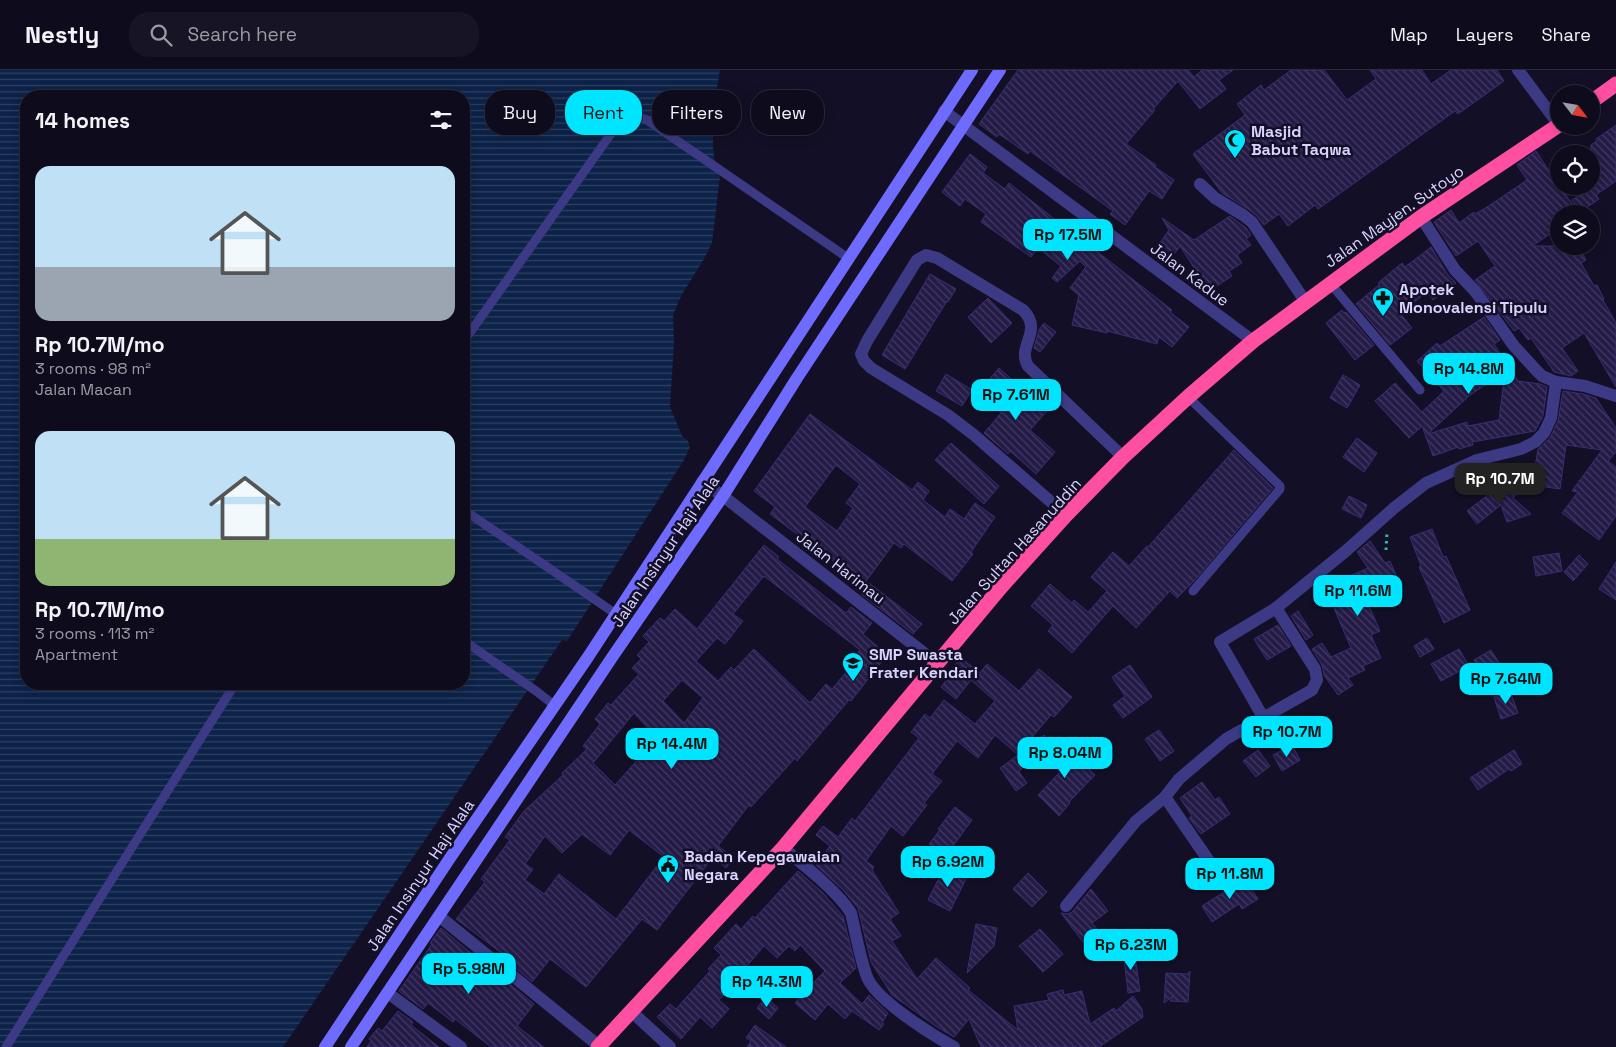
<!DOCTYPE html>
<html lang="en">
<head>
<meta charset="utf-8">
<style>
  body { margin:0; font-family:"Space Grotesk",sans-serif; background:#171425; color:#f1f3f6; height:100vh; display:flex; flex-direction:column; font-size:19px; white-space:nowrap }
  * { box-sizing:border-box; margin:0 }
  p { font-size:16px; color:#9b9ba3 }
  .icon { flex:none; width:28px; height:28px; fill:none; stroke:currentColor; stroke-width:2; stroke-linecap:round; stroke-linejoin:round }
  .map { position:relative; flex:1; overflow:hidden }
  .side { position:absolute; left:20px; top:20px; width:450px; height:600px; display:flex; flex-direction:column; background:#0e0b1c; border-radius:20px; box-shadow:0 2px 12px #0003,0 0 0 1px #2e2b3b }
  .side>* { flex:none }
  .banner { position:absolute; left:485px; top:20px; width:475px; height:45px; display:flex; gap:10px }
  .needle { width:32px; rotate:121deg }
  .buttons { position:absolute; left:1550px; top:15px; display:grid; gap:10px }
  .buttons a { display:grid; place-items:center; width:50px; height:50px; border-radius:50%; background:#0e0b1c; box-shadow:0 2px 12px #0003,0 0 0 1px #2e2b3b; font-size:25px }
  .price { position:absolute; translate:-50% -42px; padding:0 11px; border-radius:10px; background:#00e5ff; color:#111; font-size:16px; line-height:32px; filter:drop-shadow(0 1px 2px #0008) }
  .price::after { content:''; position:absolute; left:50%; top:30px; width:15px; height:11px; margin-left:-8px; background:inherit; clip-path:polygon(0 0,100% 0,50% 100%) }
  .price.active { background:#222; color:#fff }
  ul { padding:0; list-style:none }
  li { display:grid; align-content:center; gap:10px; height:265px; padding:0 15px }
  li span { display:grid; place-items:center; height:155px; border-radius:15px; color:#555 }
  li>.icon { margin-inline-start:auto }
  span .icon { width:90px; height:90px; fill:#fffc; stroke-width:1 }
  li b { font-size:21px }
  h2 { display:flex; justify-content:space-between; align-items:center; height:60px; padding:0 15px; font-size:21px }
  .pill { padding:0 18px; border-radius:20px; background:#0e0b1c; box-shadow:0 2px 12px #0003,0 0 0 1px #2e2b3b; font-size:18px; line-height:45px }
  .pill.active { background:#00e5ff; color:#111 }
  header { display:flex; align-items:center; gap:30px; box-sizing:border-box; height:70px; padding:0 25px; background:#0e0b1c; border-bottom:1px solid #2e2b3b }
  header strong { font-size:24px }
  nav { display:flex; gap:28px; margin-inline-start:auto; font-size:18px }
  .search { width:350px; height:45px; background:#171425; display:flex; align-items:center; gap:12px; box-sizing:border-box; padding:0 18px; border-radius:20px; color:#9b9ba3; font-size:19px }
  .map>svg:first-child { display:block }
  .water { fill:url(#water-rules); fill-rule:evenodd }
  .building { fill:url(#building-back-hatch); stroke:#3b2d73; fill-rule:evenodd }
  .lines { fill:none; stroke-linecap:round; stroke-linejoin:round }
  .path { stroke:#2fb8b0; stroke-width:3; stroke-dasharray:2.5 4; stroke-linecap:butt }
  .lane { stroke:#3d3a85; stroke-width:9 }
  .street { stroke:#3d3a85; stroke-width:12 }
  .secondary { stroke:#6f6bff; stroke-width:12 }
  .highway { stroke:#ff4fa3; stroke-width:15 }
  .labels { text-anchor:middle; stroke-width:5; stroke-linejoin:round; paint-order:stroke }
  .poi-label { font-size:16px; font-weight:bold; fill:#d9d4ff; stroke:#130f26; text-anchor:start }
  .street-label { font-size:16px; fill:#d9d4ff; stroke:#130f26 }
</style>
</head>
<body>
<header>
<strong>Nestly</strong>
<div class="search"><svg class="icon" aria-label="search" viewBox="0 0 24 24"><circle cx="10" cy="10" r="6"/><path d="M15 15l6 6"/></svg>Search here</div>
<nav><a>Map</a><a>Layers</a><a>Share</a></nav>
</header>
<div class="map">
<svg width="1616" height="977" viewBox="0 0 1616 977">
  <defs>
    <pattern id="water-rules" width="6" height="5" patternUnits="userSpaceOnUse" patternTransform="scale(1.25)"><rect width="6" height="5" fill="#0c2248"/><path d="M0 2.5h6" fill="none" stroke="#2f4163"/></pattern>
    <pattern id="building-back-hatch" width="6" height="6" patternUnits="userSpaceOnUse" patternTransform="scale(1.25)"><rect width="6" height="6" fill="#241b47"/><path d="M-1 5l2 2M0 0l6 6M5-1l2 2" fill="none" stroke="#433b63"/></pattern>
  </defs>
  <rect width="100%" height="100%" fill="#130f26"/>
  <path class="water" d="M0 0H720L713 42V76L715 93 720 106 712 173 704 189 682 224 673 245 674 272 670 337 682 366 688 371 690 377 684 390 567 571 562 570 283 977H0ZM26 26H464V614H26Z"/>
  <g class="building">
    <polygon points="1018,0 1188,0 1194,7 1202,0 1233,0 1219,10 1226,19 1200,39 1178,11 1153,39 1155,40 1126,74 1156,95 1155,97 1174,110 1162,129 1149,121 1125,155 1110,144 1113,141 1030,81 1028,84 999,64 997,67 979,54"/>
    <polygon points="1291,0 1324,0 1347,30 1376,9 1370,0 1422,0 1431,14 1451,0 1497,0 1504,11 1458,44 1455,41 1318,139 1315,135 1288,156 1279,144 1264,155 1257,146 1248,139 1222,123 1193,84 1245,45 1237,34 1261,15 1264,20"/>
    <polygon points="1616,55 1616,111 1596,125 1599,129 1580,142 1572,130 1591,118 1591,75 1597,71 1596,69"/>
    <polygon points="1536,81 1559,116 1574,136 1563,144 1559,144 1559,158 1532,176 1579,176 1586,190 1581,193 1594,216 1597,215 1604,229 1603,230 1616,253 1616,317 1584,263 1562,278 1578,301 1571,306 1554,302 1531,268 1528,270 1519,258 1514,261 1475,210 1495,196 1478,171 1456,186 1434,152 1451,140 1459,153 1474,142 1475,144 1487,137 1527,110 1517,95"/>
    <polygon points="970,84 987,97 983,103 1005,119 1009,113 1057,151 1049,162 1073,180 1081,169 1172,240 1170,242 1189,257 1172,277 1159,267 1157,274 1107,261 1107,263 1072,255 1079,225 1070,218 1086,197 1080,191 1057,212 1052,208 1061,196 1038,178 1031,187 981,152 986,144 965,129 960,136 942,122"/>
    <polygon points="1230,146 1246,158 1251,165 1246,169 1251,175 1237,185 1242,193 1229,201 1232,206 1209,221 1180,176 1170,190 1155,180 1169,160 1162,148 1194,170"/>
    <polygon points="1431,177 1448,205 1456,213 1433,230 1427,222 1400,243 1412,258 1390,275 1356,234 1380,214 1378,213 1402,193 1405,197"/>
    <polygon points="930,204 956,219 948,232 947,231 905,299 882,285"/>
    <polygon points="988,228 1012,253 991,273 968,247"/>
    <polygon points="1342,240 1344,243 1346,242 1374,275 1355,290 1326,253"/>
    <path d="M1484 247 1500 270 1494 274 1518 311 1540 314 1547 317 1543 346 1535 361 1472 372 1473 375 1459 379 1458 377 1433 386 1422 356 1409 368 1375 331 1395 313 1422 342 1444 321 1417 291 1437 273 1440 276ZM1505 302 1499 350 1468 356 1467 352 1428 364 1470 325Z"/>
    <polygon points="1044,253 1056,262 1040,282 1034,278 1039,260"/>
    <polygon points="999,298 1047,341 1030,360 1055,382 1036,404 1010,381 1008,384 984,363 1001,343 978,322"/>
    <polygon points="946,304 972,320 962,336 936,321"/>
    <polygon points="1343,305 1360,315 1347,338 1330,328"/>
    <polygon points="1563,321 1583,324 1596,328 1616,358 1616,382 1608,391 1616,397 1616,446 1599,470 1562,443 1578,422 1572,421 1602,380 1566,375 1560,419 1532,415 1538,379 1550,368 1558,351"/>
    <path d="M810 344 912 420 918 412 929 421 923 430 945 447 950 439 964 449 975 433 995 447 971 482 973 484 952 511 904 474 901 478 894 473 864 514 770 444 775 437 754 421ZM836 395 860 414 846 433 853 438 837 461 805 437Z"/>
    <polygon points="1357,368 1377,383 1364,402 1343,387"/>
    <polygon points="951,373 999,416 984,434 935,390"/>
    <polygon points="1234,380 1273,418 1194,511 1177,528 1170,521 1136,558 1113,536 1072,583 1048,561 1053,555 1031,536 1050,514 1072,533 1074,530 1088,542 1107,521 1091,507 1113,482 1129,496 1147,476 1148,477"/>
    <polygon points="1528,410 1513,428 1531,444 1507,452 1501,435 1477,454 1467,441 1489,424"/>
    <polygon points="1349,426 1367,435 1361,448 1342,439"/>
    <polygon points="1432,459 1443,487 1446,486 1470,540 1444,553 1419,497 1421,496 1410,467"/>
    <polygon points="1370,471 1385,493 1390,491 1403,522 1369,536 1380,561 1371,565 1381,588 1363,596 1365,600 1348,608 1353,615 1338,625 1324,605 1322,595 1312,579 1322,573 1331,587 1351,578 1325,517 1368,498 1357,482"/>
    <path d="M764 475 779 487 777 489 846 543 851 537 872 553 863 564 887 585 851 631 849 630 797 691 795 688 751 737 749 735 718 776 734 788 726 798 713 787 657 860 642 849 586 917 550 889 532 912 505 889 507 887 456 849 485 812 481 809 510 770 505 767 524 741 563 705 562 703 587 679 583 676 600 654 595 649 608 633 611 635 639 604 632 598 641 589 637 585 649 572 643 566 660 548 664 551 675 539 697 559ZM764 506 860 580 854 588 856 590 832 619 826 614 810 633 754 579 734 600 731 597 718 611 696 591 717 568 725 574 743 551 733 544ZM682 610 703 628 684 653 663 631ZM634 643 657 668 615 715 593 693ZM629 760 664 787 616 849 559 804 544 824 525 810 533 799 525 794 545 766 562 783 582 764 610 785Z"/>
    <polygon points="1559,483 1562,501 1536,506 1533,487"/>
    <polygon points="1579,485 1588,494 1573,511 1564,502"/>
    <polygon points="1616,492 1616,530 1599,519"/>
    <polygon points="869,513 922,554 913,564 861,524"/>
    <polygon points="1298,541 1313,565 1306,570 1291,546"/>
    <polygon points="1278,555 1291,576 1267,590 1254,569"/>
    <polygon points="1427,568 1434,579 1420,587 1414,576"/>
    <polygon points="1459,579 1469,596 1441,611 1431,594"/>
    <polygon points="1491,580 1503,599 1485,609 1474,590"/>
    <polygon points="961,588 980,603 987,594 1019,621 1039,599 1072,627 1054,647 1051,645 1028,672 1031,675 1044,665 1047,669 1019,702 1027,713 1016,721 1000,698 1018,685 995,665 978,688 957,671 932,704 942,711 924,733 927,735 903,766 891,756 866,791 874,797 872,800 899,843 890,849 901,866 892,871 917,909 936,888 970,918 968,920 1018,960 1014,936 1049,930 1047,924 1063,920 1064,925 1082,921 1090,954 1114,938 1116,941 1133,926 1142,939 1143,947 1099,977 981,977 969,949 954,967 937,957 892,925 871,892 858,838 844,821 816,795 830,776 816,765 823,756 838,767 852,748 855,751 919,668 911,662 925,644 930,648 944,630 975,654 995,631 971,610 956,629 941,617 956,598 954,596"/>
    <polygon points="1130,595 1152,627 1123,648 1113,635 1125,626 1112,607"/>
    <polygon points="1510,621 1518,643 1501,649 1494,627"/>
    <polygon points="1159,660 1174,681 1160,691 1145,669"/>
    <polygon points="1061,671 1095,705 1069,732 1070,733 1059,746 1038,725 1060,702 1045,688"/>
    <polygon points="1292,675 1300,690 1282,701 1273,685"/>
    <polygon points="1258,680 1270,696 1256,707 1243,691"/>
    <polygon points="1514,680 1522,694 1511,701 1509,699 1478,720 1470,708"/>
    <polygon points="1202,712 1215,730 1219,727 1230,744 1201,764 1189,748 1192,746 1180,728"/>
    <polygon points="955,737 972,750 945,787 929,774 940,760 938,759"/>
    <polygon points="946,794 968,805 950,841 928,830"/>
    <polygon points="798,801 823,823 843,846 856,898 840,913 862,934 869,925 870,926 888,943 882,953 884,954 879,960 852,941 845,949 828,934 815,950 795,933 808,918 825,901 800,875 795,881 789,876 777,888 764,876 738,906 740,907 719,930 729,939 712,958 700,947 681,969 657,947 670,934 676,939 710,901 708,899 721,885 714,878 736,854 741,859 753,846 755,848"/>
    <polygon points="1028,803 1047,822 1032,837 1013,819"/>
    <polygon points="1245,809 1258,829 1242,839 1239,834 1212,852 1202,836"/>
    <polygon points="1091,819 1108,841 1092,853 1098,860 1083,872 1061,843 1068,844 1072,842"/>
    <polygon points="976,854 997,858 994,876 967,903"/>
    <polygon points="441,858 471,883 465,891 489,910 495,902 534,934 517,956 544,977 491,977 455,949 453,952 428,933 423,939 399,921 432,874 430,873"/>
    <polygon points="1040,859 1063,884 1043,902 1019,876"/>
    <polygon points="1134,879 1140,921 1128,923 1123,880"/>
    <polygon points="1190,901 1188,932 1170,931 1173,926 1164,933 1166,903 1188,904"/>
    <polygon points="766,927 778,938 769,949 757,938"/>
    <polygon points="398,941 413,952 411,955 439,977 367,977 371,971 369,969 378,958 382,961"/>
    <polygon points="755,955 786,977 747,977 751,971 746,968"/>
  </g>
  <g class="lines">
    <polyline class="path" points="1386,480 1387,462"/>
    <g class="lane">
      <polyline points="1330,213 1420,320"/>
      <polyline points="464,271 620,51 631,44 647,50 848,188"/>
      <polyline points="1188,327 1280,416 1280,419 1193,521"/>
      <polyline points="464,440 616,544"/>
      <polyline points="464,571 536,621 554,635"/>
      <polyline points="6,977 235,614"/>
    </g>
    <g class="street">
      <polyline points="1518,0 1559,55"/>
      <polyline points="944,41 1253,271"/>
      <polyline points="1200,114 1215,128 1243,145 1252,152 1305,231"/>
      <polyline points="1421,147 1455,200 1475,221 1514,276 1537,301 1542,306 1556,312 1585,316 1616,326"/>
      <polyline points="702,412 723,426 938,594"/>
      <path d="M1066 445 974 365 948 345 871 298 864 291 861 284 867 271 917 190 926 185 937 188 1023 240C1044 261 1016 276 1028 296L1123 387"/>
      <polyline points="1263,647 1220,572 1276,538 1347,480 1394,438 1426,413 1477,390 1521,379 1535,372 1544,363 1551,348 1556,312"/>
      <polyline points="1165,727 1211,794 1229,810"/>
      <path d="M783 778C803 794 838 822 851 843 856 864 860 888 867 907 876 930 932 965 954 977"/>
      <polyline points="1066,836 1136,751 1165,727 1179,709 1226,669 1312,620 1317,610 1315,599 1276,538"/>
      <polyline points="439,846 599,976"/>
      <polyline points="388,923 461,977"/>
      <polyline points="632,942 670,977"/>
    </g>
    <g class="secondary">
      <polyline points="325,977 450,788 588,587 972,0"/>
      <polyline points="351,977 613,586 723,426 797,308 1000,0"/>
    </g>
    <g class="highway">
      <polyline points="1591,32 1616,14"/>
      <polyline points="598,977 783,778 1001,517 1066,445 1123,387 1188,327 1253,271 1421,147 1559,55"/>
    </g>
  </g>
  <defs>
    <g id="mosque-pin" transform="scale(1.125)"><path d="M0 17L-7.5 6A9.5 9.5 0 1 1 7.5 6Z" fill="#00e5ff" stroke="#130f26"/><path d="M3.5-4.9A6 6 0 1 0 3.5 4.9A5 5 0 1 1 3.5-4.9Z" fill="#111"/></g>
    <g id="pharmacy-pin" transform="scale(1.125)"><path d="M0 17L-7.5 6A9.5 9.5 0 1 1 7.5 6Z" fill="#00e5ff" stroke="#130f26"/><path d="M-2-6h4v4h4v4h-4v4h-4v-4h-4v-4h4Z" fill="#111"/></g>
    <g id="school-pin" transform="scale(1.125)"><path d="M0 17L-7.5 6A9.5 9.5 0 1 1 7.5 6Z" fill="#00e5ff" stroke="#130f26"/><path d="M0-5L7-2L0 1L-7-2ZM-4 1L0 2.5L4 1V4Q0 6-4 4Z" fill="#111"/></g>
    <g id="civic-pin" transform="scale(1.125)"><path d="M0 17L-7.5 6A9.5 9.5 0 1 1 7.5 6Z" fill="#00e5ff" stroke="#130f26"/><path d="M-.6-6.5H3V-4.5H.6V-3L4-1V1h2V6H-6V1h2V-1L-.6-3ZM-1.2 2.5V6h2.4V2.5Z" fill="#111"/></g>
  </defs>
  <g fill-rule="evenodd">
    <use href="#mosque-pin" x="1235" y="70"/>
    <use href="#pharmacy-pin" x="1383" y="228"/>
    <use href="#school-pin" x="853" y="593"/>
    <use href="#civic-pin" x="668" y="795"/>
  </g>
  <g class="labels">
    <g class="poi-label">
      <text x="1251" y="67">Masjid<tspan x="1251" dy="18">Babut Taqwa</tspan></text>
      <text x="1399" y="225">Apotek<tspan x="1399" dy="18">Monovalensi Tipulu</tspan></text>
      <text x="869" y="590">SMP Swasta<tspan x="869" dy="18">Frater Kendari</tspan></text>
      <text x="684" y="792">Badan Kepegawaian<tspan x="684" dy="18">Negara</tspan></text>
    </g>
    <g class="street-label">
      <text transform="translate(1394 146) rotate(-35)" y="6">Jalan Mayjen. Sutoyo</text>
      <text transform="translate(1190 204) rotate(37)" y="6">Jalan Kadue</text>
      <text transform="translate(665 481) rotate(-56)" y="6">Jalan Insinyur Haji Alala</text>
      <text transform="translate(1014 481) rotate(-48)" y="6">Jalan Sultan Hasanuddin</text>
      <text transform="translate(841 497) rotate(38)" y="6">Jalan Harimau</text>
      <text transform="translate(420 805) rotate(-56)" y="6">Jalan Insinyur Haji Alala</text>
    </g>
  </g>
</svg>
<div class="buttons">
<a><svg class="needle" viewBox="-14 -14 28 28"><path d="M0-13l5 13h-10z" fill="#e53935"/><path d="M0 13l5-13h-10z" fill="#9b9ba3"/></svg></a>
<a><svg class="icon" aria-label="locate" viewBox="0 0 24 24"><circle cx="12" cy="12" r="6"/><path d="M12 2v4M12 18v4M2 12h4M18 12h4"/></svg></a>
<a><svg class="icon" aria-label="layers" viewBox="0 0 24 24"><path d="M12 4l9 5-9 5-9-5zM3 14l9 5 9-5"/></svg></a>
</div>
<b class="price" style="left:1068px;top:191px">Rp 17.5M</b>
<b class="price" style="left:1469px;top:325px">Rp 14.8M</b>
<b class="price" style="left:1016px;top:351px">Rp 7.61M</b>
<b class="price active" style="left:1500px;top:435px">Rp 10.7M</b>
<b class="price" style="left:1358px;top:547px">Rp 11.6M</b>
<b class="price" style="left:1506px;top:635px">Rp 7.64M</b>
<b class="price" style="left:1287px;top:688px">Rp 10.7M</b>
<b class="price" style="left:672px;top:700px">Rp 14.4M</b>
<b class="price" style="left:1065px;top:709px">Rp 8.04M</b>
<b class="price" style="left:948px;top:818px">Rp 6.92M</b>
<b class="price" style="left:1230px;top:830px">Rp 11.8M</b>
<b class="price" style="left:1131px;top:901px">Rp 6.23M</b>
<b class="price" style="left:469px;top:925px">Rp 5.98M</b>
<b class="price" style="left:767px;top:938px">Rp 14.3M</b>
<div class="banner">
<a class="pill">Buy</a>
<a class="pill active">Rent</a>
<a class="pill">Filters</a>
<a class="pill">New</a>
</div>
<section class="side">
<h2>14 homes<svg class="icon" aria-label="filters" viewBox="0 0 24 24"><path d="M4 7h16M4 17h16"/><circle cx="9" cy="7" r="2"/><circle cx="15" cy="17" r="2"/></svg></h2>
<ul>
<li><span style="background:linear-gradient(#bfe0f5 65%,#9aa5b1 0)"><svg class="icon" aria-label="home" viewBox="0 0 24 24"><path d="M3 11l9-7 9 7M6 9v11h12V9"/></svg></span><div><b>Rp 10.7M/mo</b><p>3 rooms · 98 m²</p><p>Jalan Macan</p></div></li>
<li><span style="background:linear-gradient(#bfe0f5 70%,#8fb573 0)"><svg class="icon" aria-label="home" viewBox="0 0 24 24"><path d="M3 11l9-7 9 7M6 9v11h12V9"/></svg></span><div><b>Rp 10.7M/mo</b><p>3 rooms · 113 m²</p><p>Apartment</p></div></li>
</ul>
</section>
</div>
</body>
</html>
